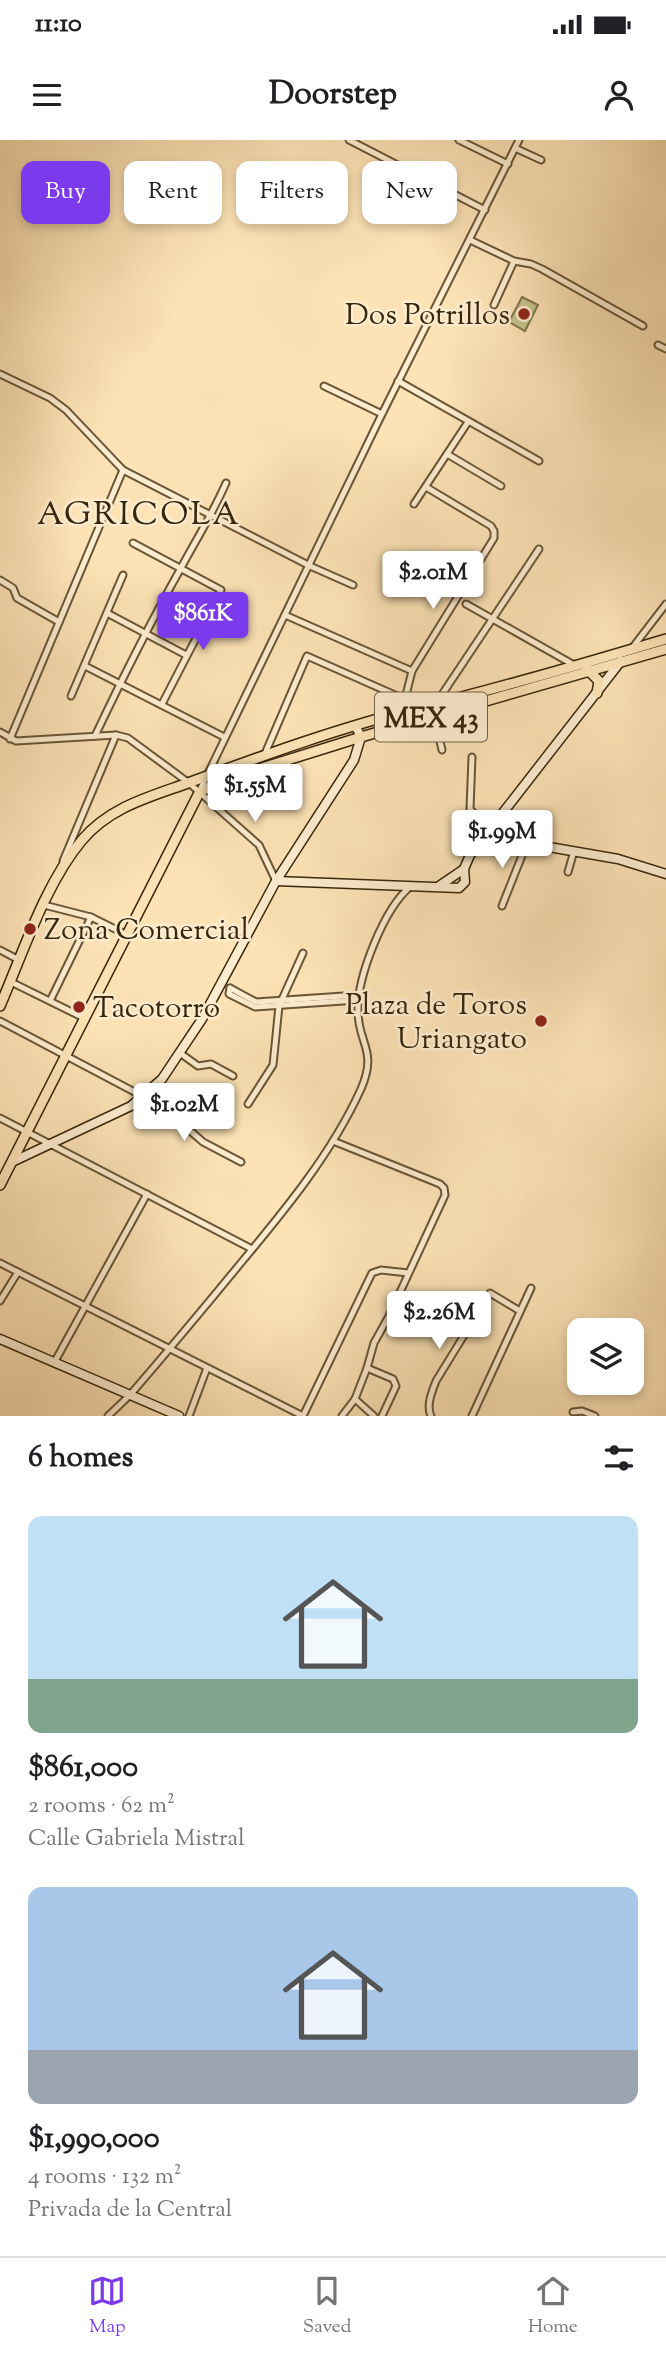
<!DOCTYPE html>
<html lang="en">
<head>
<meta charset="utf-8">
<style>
  body { margin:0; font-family:"Sorts Mill Goudy",serif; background:#f6f6f6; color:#202124; height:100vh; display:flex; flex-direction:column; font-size:26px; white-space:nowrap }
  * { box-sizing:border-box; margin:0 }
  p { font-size:23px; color:#757577 }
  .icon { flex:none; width:38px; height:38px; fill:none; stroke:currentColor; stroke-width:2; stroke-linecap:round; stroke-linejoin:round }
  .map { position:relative; height:1276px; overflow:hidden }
  .details { display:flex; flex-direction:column; background:#fff; flex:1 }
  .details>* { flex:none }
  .hud { position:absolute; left:21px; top:21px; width:625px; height:63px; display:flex; gap:14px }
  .buttons { position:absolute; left:567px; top:1178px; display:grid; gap:14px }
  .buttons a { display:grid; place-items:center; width:77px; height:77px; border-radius:14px; background:#fff; box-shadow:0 4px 10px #0003; font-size:35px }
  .price { position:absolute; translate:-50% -60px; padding:0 16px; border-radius:7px; background:#fff; color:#222; font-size:23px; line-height:46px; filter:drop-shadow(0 2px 4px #0008) }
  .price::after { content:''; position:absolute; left:50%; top:42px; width:21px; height:16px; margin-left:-10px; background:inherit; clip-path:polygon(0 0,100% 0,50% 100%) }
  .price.selected { background:#7c3aed; color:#fff }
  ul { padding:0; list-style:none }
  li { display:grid; align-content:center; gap:14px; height:371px; padding:0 28px }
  li span { display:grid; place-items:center; height:217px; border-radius:14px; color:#555 }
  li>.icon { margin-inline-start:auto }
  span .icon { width:126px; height:126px; fill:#fffc; stroke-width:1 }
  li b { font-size:30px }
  h2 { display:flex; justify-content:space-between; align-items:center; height:84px; padding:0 28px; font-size:30px }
  .pill { padding:0 24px; border-radius:14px; background:#fff; box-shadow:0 4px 10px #0003; font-size:24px; line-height:63px }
  .pill.selected { background:#7c3aed; color:#fff }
  .status { display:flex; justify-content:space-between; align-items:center; height:49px; padding:0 35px; background:#fff; direction:ltr }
  .status svg { height:19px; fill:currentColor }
  header { display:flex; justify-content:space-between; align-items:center; height:91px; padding:0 28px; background:#fff; font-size:32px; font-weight:800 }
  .tabs { display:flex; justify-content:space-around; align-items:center; height:98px; border-top:2px solid #e0e0e0; background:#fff; font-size:19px; color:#757577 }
  .tabs a { display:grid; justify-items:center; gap:4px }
  .tabs .selected { color:#7c3aed }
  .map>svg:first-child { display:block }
  .garden { fill:#c4c28a; stroke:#7e744a; stroke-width:2 }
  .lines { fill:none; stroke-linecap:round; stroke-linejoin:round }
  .street-casing { stroke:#695535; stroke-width:9 }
  .secondary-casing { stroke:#38260a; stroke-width:11 }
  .primary-casing { stroke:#38260a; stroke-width:12 }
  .street { stroke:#fdeccf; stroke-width:5 }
  .secondary { stroke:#fdeccf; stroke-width:8 }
  .primary { stroke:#fce2b5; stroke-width:9 }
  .poi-dot { fill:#8f2418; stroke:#fdeccf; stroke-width:2.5 }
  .labels { text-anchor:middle; stroke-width:5; stroke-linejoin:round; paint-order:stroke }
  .shield { fill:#fdeccf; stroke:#736145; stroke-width:2 }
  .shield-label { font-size:28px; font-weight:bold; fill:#38260a }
  .poi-label { font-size:30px; fill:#38260a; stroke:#fdeccf; text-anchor:end }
  .quarter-label { font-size:33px; letter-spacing:2px; fill:#38260a; stroke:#fdeccf }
</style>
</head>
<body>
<div class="status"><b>11:10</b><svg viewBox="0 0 49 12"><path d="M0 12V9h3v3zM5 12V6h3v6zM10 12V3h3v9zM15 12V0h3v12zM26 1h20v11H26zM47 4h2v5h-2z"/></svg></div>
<header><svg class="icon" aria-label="menu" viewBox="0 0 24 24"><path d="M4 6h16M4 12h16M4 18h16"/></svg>Doorstep<svg class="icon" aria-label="person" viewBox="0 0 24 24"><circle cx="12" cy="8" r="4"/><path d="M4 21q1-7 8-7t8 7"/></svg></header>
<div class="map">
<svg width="666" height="1276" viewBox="0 0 666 1276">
  <rect width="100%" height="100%" fill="#fce2b5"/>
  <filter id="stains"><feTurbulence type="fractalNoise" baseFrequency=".00286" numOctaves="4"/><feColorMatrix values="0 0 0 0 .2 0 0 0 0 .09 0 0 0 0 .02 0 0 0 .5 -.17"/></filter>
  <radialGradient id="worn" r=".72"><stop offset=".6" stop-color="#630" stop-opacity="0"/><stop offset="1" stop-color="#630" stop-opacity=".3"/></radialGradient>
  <polygon class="garden" points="522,157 538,165 525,191 509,182"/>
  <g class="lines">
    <g class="street-casing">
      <g id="street">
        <polyline points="349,0 485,70"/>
        <polyline points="459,0 508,24"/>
        <polyline points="515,8 541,20"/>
        <polyline points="470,100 514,121 531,124 542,129 643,186"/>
        <polyline points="494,165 514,121"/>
        <polyline points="658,205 666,209"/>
        <polyline points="0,234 50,258 66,270 123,330 310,426 353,445"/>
        <polyline points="398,241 539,321"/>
        <polyline points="324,246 382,274"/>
        <polyline points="447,314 501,346"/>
        <polyline points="414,364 468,282"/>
        <polyline points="133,403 221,450 162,564"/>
        <polyline points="0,440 13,448 17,458 59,482"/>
        <polyline points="466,464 574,525"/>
        <polyline points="107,473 186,515"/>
        <polyline points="285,475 412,531"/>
        <polyline points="633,507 666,464"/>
        <polyline points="85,526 224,597"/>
        <polyline points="71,556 123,435"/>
        <polyline points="405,559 412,531 494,398 494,391 491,386 426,347"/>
        <polyline points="437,562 539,409"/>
        <polyline points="434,576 442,610"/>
        <polyline points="0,592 16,601 116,595 128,598 189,643 259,705 276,741"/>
        <path d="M95 596C122 539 150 483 181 428 196 400 213 373 226 343"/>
        <polyline points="10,599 123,330"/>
        <polyline points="264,616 307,516 411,562 415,569"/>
        <polyline points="472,617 470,669 490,691"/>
        <polyline points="200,650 382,274 519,0"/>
        <polyline points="63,721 116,595"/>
        <polyline points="568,732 574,711"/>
        <polyline points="44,765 91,777 127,795"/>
        <polyline points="502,766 527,703"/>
        <polyline points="0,810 19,820"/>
        <polyline points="11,842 84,878"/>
        <polyline points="230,848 229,854 255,867 358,860"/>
        <polyline points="230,848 256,862 358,855"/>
        <polyline points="50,861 91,777"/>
        <polyline points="0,881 144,957 172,975 203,1002 241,1022"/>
        <polyline points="180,913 198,926 211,924 233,936"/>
        <polyline points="248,964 273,925 279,866 303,813"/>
        <polyline points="0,978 252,1109"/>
        <polyline points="333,1001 440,1044 444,1048 445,1055 389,1176 374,1203 367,1228 355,1259 342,1276"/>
        <polyline points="0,1123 303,1276"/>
        <polyline points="0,1161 18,1132"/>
        <polyline points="54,1223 147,1054"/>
        <polyline points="367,1228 393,1239 396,1246 382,1276"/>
        <polyline points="355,1259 374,1276"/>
        <polyline points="573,1272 582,1271 595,1276"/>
        <path d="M108 1276 130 1255C167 1212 204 1168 240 1124 285 1070 332 1013 361 949 378 910 358 904 358 871 357 837 384 768 411 746"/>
        <polyline points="189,1276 207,1228"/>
        <polyline points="303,1276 372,1133 381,1130 408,1133"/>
        <path d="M431 1276C426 1265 432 1252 436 1241L490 1153 520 1171"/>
        <polyline points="472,1276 531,1148"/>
      </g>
    </g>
    <g class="secondary-casing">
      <g id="secondary">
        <polyline points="486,696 618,719 666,734"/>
        <polyline points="276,741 459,748 465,742 464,729 470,715 621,521"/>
        <polyline points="439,746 464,729"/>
        <polyline points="12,1022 131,966 162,939 202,879 276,741 354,620 361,597 356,587"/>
        <polyline points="0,1199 179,1276"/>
      </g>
    </g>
    <g class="primary-casing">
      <g id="primary">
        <polyline points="587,529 599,541 597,553"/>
        <path d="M0 866C23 813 45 744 82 700 110 667 149 657 188 643 262 616 338 588 415 569 499 548 583 524 666 499"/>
        <polyline points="0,1045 199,653 217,642 361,597 666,509"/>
      </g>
    </g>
    <use href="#street" class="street"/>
    <use href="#secondary" class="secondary"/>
    <use href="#primary" class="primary"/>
  </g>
  <g class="poi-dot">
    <circle cx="524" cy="174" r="7"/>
    <circle cx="30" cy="789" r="7"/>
    <circle cx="79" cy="867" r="7"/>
    <circle cx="541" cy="881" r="7"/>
  </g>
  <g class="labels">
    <rect class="shield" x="375" y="552.5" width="112" height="49" rx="5"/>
    <g class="shield-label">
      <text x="431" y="587">MEX 43</text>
    </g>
    <g class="poi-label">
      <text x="510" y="184">Dos Potrillos</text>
      <text x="44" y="799" text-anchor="start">Zona Comercial</text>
      <text x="527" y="874">Plaza de Toros<tspan x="527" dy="34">Uriangato</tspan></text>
      <text x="93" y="877" text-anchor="start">Tacotorro</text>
    </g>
    <g class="quarter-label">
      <text x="139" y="384">AGRICOLA</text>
    </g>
  </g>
  <rect width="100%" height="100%" filter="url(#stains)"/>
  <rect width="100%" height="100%" fill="url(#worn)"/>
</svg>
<div class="buttons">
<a><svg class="icon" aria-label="layers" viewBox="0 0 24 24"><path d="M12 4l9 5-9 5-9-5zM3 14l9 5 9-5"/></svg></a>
</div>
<b class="price" style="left:433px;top:471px">$2.01M</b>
<b class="price selected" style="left:203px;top:512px">$861K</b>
<b class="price" style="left:255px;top:684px">$1.55M</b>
<b class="price" style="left:502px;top:730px">$1.99M</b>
<b class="price" style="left:184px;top:1003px">$1.02M</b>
<b class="price" style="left:439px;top:1211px">$2.26M</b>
<div class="hud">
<a class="pill selected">Buy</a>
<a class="pill">Rent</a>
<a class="pill">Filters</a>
<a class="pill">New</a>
</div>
</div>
<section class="details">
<h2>6 homes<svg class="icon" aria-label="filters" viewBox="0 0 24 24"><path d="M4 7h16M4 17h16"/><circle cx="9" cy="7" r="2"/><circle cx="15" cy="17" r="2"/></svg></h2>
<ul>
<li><span style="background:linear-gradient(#bfe0f5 75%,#7fa58c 0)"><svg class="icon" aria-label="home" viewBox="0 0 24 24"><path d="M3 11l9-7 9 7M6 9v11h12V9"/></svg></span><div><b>$861,000</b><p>2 rooms · 62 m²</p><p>Calle Gabriela Mistral</p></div></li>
<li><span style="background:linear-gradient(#a9c7e8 75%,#9aa5b1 0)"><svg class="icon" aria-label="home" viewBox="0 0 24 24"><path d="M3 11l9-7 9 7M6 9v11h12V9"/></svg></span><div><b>$1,990,000</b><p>4 rooms · 132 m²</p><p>Privada de la Central</p></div></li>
</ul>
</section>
<nav class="tabs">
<a class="selected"><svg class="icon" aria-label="map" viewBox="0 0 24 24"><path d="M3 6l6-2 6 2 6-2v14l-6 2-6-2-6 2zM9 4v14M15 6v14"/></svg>Map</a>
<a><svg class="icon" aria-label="saved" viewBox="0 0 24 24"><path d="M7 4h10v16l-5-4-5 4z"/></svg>Saved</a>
<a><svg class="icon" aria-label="home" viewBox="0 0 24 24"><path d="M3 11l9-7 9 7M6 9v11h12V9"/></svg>Home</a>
</nav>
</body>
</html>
